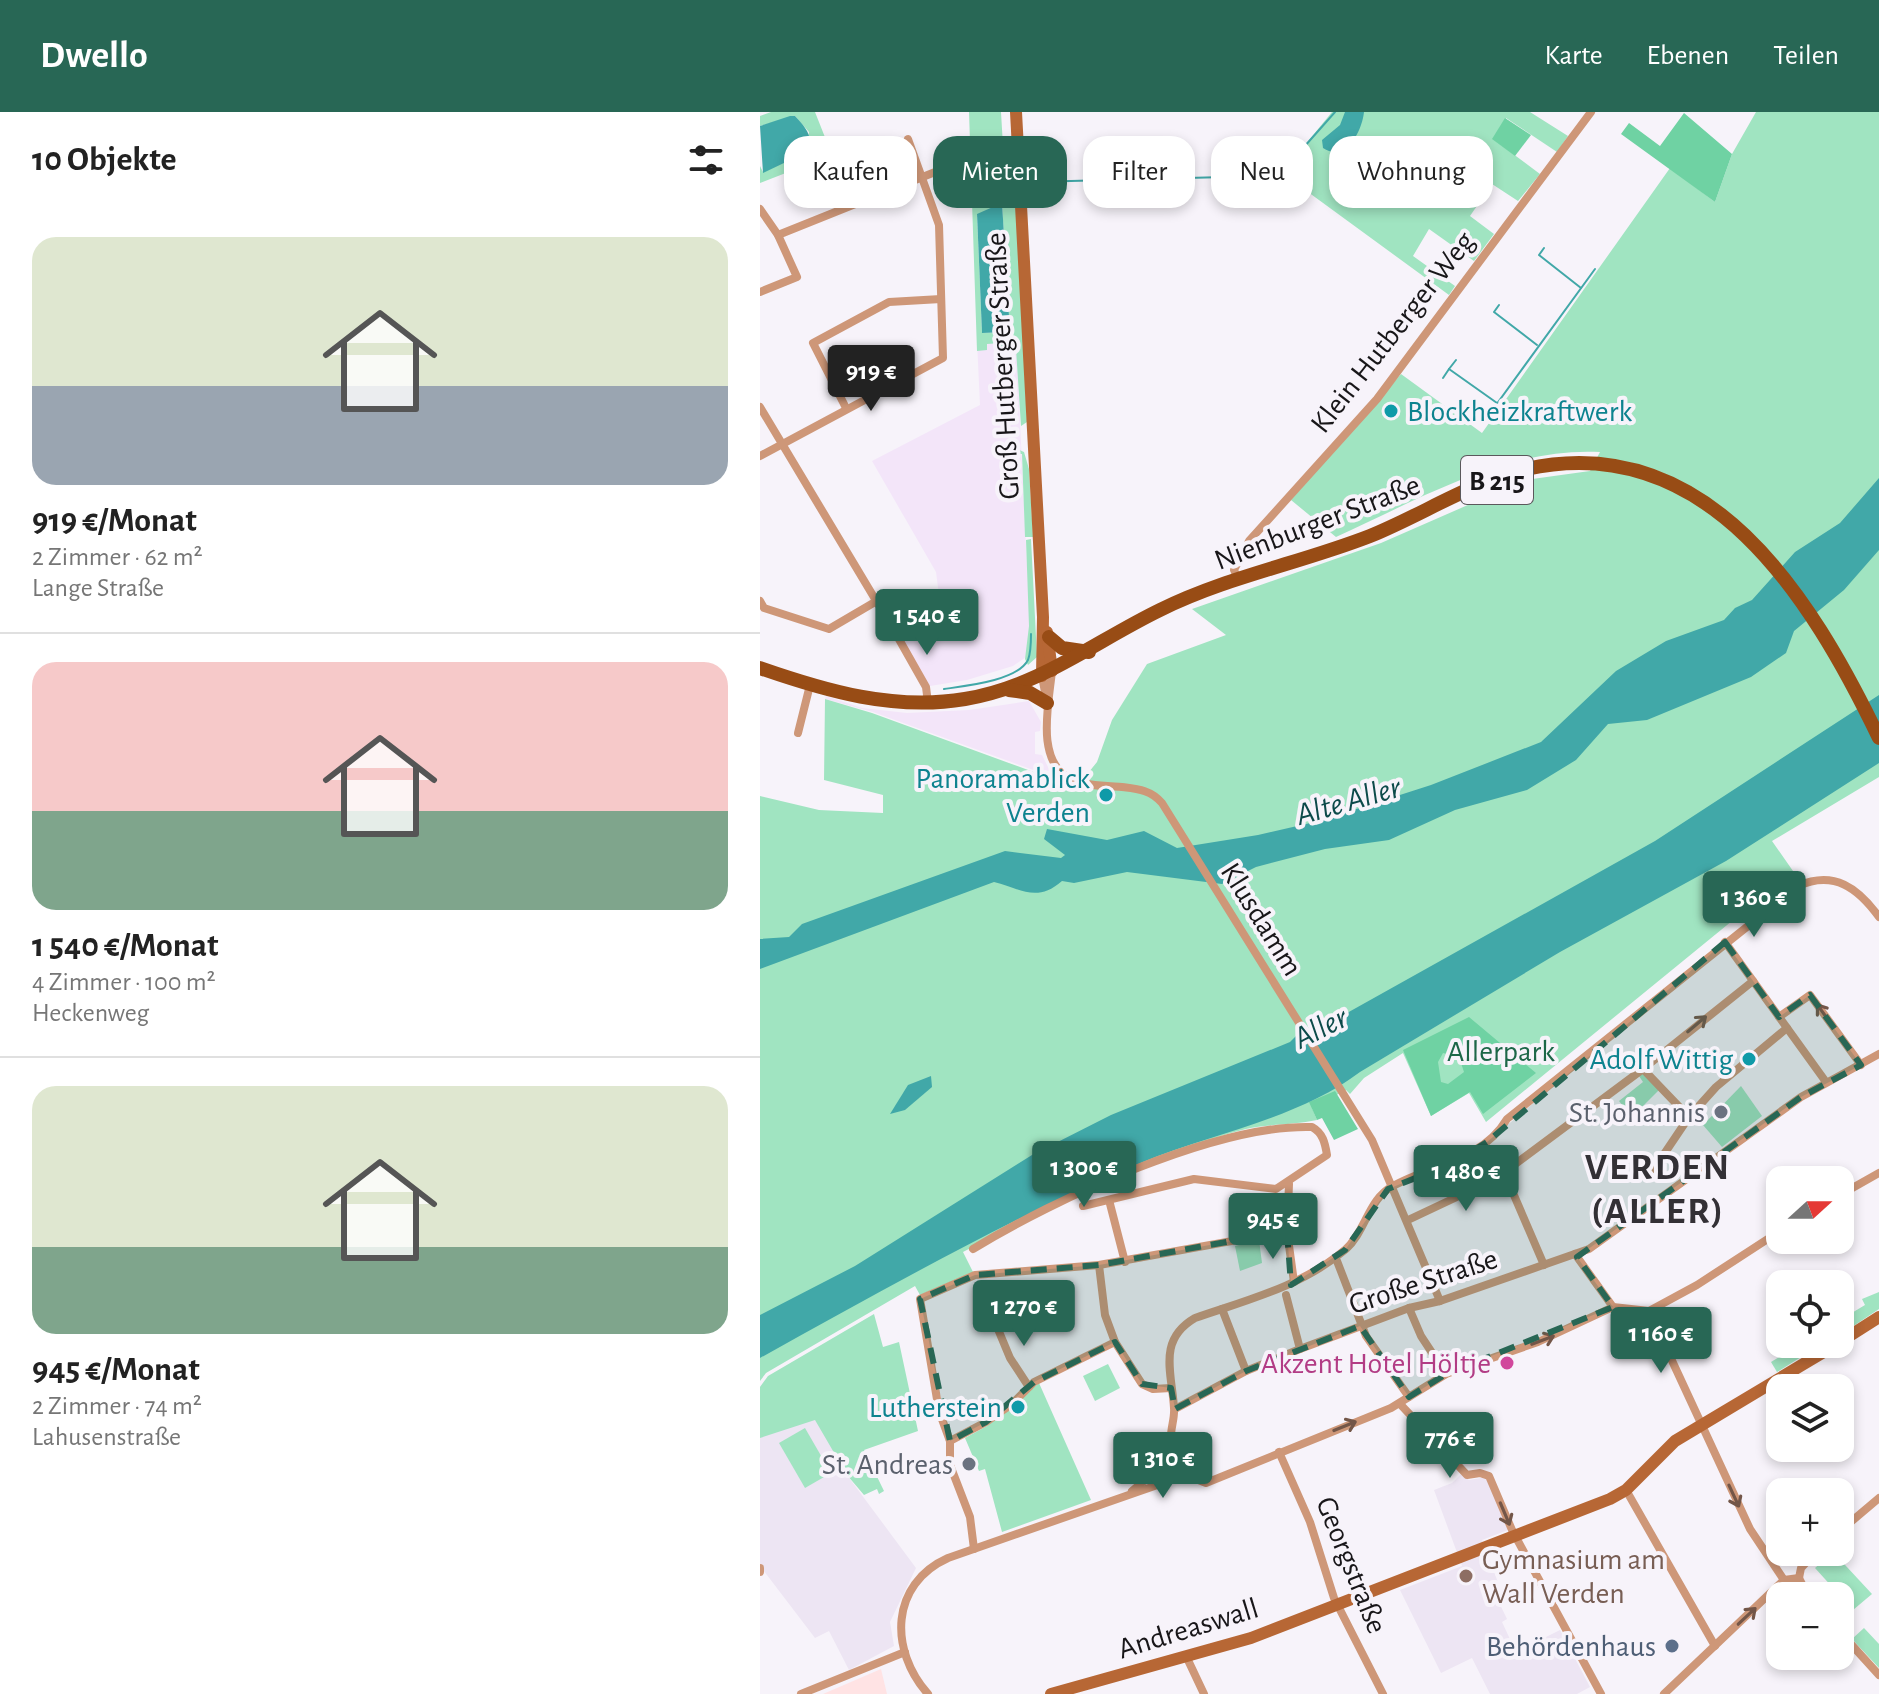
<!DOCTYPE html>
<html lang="de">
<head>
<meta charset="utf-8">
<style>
  body { margin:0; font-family:"Alegreya Sans",sans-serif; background:#f6f6f6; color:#222; height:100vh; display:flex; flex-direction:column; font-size:30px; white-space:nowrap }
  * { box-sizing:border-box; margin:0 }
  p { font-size:26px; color:#767676 }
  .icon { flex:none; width:44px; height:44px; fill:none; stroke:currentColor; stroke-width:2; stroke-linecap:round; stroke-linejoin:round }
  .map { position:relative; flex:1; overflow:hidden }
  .sheet { display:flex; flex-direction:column; background:#fff; width:760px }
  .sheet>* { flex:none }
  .top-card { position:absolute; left:24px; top:24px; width:760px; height:72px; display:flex; gap:16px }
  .needle { width:52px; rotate:69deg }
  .controls { position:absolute; left:1006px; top:1054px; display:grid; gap:16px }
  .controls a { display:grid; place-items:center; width:88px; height:88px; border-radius:16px; background:#fff; box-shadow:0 4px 12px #0003; font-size:40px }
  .price { position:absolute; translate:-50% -68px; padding:0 18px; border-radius:8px; background:#286755; color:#fff; font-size:26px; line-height:52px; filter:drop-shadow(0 2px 4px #0008) }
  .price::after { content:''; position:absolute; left:50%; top:48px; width:24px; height:18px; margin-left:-12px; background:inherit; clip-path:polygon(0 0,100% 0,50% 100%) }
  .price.on { background:#222; color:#fff }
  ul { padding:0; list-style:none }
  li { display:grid; align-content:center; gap:16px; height:424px; padding:0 32px }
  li+li { border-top:2px solid #e0e0e0 }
  li span { display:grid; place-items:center; height:248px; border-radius:24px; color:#555 }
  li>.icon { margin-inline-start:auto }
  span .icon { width:144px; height:144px; fill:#fffc; stroke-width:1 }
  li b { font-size:34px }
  h2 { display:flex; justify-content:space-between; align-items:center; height:96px; padding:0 32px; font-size:34px }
  .pill { padding:0 28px; border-radius:24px; background:#fff; box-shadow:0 4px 12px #0003; font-size:28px; line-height:72px }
  .pill.on { background:#286755; color:#fff }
  header { display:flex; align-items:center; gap:48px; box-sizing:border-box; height:112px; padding:0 40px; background:#286755; color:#fff }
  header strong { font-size:38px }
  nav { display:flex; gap:44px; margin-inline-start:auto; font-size:28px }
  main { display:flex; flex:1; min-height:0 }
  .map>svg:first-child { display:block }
  .commercial { fill:#f3e5f9 }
  .built { fill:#ede5f3 }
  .medical { fill:#ffe3e4 }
  .green { fill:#a0e4c1; fill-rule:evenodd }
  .forest { fill:#6fd2a3; fill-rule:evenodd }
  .water { fill:#41a8a8 }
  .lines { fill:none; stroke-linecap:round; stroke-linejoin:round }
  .stream { stroke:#41a8a8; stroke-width:2 }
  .street { stroke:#ce9778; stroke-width:8 }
  .secondary { stroke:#b76735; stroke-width:12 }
  .primary { stroke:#984c15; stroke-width:14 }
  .oneway { stroke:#735648 }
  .marked { fill:#286755; fill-opacity:0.2; stroke:#286755; stroke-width:6; stroke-dasharray:16 10; stroke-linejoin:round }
  .culture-dot { fill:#0f9aa8; stroke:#f7f3fa; stroke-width:3 }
  .worship-dot { fill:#6b7280; stroke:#f7f3fa; stroke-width:3 }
  .hotel-dot { fill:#d1479c; stroke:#f7f3fa; stroke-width:3 }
  .education-dot { fill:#8d6e63; stroke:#f7f3fa; stroke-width:3 }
  .service-dot { fill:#5c6f8a; stroke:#f7f3fa; stroke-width:3 }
  .labels { text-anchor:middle; stroke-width:8; stroke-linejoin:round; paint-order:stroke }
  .shield { fill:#f7f3fa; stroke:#5b585c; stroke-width:2 }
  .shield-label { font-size:28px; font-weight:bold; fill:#181619 }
  .street-label { font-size:30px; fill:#181619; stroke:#f7f3fa }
  .culture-label { font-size:30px; fill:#0d838f; stroke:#f7f3fa; text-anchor:end }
  .park-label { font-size:30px; fill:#1d6748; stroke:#f7f3fa }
  .worship-label { font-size:30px; fill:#5b616d; stroke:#f7f3fa; text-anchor:end }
  .hotel-label { font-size:30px; fill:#b23c85; stroke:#f7f3fa; text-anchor:end }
  .education-label { font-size:30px; fill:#785e54; stroke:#f7f3fa; text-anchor:start }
  .service-label { font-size:30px; fill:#4e5e75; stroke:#f7f3fa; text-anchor:end }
  .water-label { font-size:32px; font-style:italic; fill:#0c4a4a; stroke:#f7f3fa }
  .district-label { font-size:38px; font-weight:bold; letter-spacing:2px; fill:#333035; stroke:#f7f3fa }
</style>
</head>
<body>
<header>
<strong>Dwello</strong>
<nav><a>Karte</a><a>Ebenen</a><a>Teilen</a></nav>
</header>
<main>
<section class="sheet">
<h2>10 Objekte<svg class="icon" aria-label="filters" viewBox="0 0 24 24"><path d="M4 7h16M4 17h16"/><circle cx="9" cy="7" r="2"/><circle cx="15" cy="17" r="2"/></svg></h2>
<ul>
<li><span style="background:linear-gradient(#dfe7d0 60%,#9aa5b1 0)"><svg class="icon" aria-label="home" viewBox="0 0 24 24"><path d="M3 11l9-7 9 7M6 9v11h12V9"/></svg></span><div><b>919 €/Monat</b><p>2 Zimmer · 62 m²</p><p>Lange Straße</p></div></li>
<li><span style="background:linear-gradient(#f6c9c9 60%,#7fa58c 0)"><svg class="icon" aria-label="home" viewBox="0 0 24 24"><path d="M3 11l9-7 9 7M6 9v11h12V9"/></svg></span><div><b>1 540 €/Monat</b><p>4 Zimmer · 100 m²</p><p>Heckenweg</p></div></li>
<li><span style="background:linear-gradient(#dfe7d0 65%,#7fa58c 0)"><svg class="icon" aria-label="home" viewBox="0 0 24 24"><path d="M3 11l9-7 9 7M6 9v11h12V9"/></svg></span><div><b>945 €/Monat</b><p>2 Zimmer · 74 m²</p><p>Lahusenstraße</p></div></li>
</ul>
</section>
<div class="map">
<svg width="1119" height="1582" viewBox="0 0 1119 1582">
  <rect width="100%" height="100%" fill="#f7f3fa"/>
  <g class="commercial">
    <polygon points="256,227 270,517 266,545 253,554 207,568 170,574 130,510 179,483 176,460 112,349 220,293 217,229"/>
    <polygon points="66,584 102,596 147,601 209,598 269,589 281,610 280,619 275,620 275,642 282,643 290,659 279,660 113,600 65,587"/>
  </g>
  <g class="built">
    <polygon points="5,1268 68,1276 87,1363 156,1456 130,1510 134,1534 89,1558 69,1519 55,1526 0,1454 0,1275"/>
    <polygon points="701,1362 709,1368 726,1365 748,1418 722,1428 739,1473 732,1476 747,1507 742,1510 756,1540 800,1518 830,1575 817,1582 730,1582 712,1546 681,1561 640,1478 702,1454 674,1378 692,1371"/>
  </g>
  <polygon class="medical" points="121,1557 127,1582 62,1582 63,1582"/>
  <g class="green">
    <polygon points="11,0 55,0 72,43 0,71 0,54 3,60 47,40 49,20 35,4 0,14 0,4"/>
    <path d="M209 0H241L243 34 254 32 267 310 261 314 256 237 242 238 241 231 227 232V238L217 239ZM242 92 250 220 222 221 217 103Z"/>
    <polygon points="572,0 770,0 808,24 797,40 746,6 733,27 780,62 758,89 732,72 710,104 734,122 714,149 669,117 653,144 695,174 689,183 522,61"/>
    <path d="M996 0H1119V665L1012 729 1033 759 726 1010 709 981 671 1004 643 941 604 966 590 982 586 978 552 996 557 1008C534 1013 506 1012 486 1017 386 1043 294 1093 203 1140L213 1160 160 1183 155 1174 6 1261 0 1269V684L59 698 123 701V683L64 668 65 587 112 601 279 662 291 660 304 672 316 676 337 650 352 608 387 552 466 523 432 497 621 431 765 368 830 359 840 340C747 335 658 388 576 425L531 388 641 262 722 321 910 56 955 90 972 42Z"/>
    <polygon points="257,337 264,340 269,357 273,425 265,425 262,342 256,342"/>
    <polygon points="271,427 277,545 268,553 265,547 269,514 266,428"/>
    <polygon points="884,961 899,978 872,1005 859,989 883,970 879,964"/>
    <polygon points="981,974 1002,1004 962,1035 943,1013"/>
    <polygon points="499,1128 502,1151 480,1159 475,1134"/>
    <polygon points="1119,1180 1119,1197 1080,1223 1080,1208 1105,1193 1102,1187"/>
    <polygon points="114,1202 123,1235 139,1230 158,1319 104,1338 124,1379 119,1382 117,1377 104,1383 87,1363 55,1308 0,1326 0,1275 8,1264"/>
    <polygon points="1040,1232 1062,1232 1017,1260 1011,1250"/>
    <polygon points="348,1252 360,1276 335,1289 323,1264"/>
    <polygon points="279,1271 331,1388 242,1420 225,1357 219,1359 205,1326 227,1314"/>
    <polygon points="45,1316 71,1361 45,1376 19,1331"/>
    <polygon points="1073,1440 1112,1482 1093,1498 1055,1456"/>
    <polygon points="1104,1516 1119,1532 1119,1556 1092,1527"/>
  </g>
  <g class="forest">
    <polygon points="924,1 972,42 955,90 861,22 869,11 900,34"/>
    <polygon points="745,6 771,23 755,44 732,27"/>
    <path d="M709 905 776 961 723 1002 710 980 671 1004 643 938ZM683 941 699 945 704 960 688 972 681 970 678 950Z"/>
    <polygon points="575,979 598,1017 574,1028 562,1006 557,1008 549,990"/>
  </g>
  <g class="water">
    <path d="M585 0H604C602 19 586 51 563 36L562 28 580 13Z"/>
    <path d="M30 4H35C45 15 55 25 47 40L3 61 0 14Z"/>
    <polygon points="242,91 250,220 222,221 217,102"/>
    <path d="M1119 366V438L1084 478 1034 519 1026 541 991 565 887 608 848 612 816 648 767 678 695 698 629 728 565 737 496 755 462 772 367 760 314 771 302 769C277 791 261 777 234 770L0 857V827L29 825 42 812 245 739 301 746 305 743 284 727 287 717 347 728 384 719 417 736 498 723 559 709 671 673 781 630 856 559 906 529 964 508 975 496 992 488 1035 440 1080 411Z"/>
    <path d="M1119 583V651L966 749 800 840 600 960C538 1007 455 1020 383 1050 251 1105 125 1177 0 1246V1203L95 1154 272 1043 351 1003 530 930 538 922 587 901 895 729Z"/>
    <polygon points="171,964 172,975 145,998 130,1002 148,973"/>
  </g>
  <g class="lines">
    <g class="stream">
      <polyline points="512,61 528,53 575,0"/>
      <polyline points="272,70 504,64"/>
      <polyline points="784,136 779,143 821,176"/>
      <polyline points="739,193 734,200 777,233"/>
      <polyline points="696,248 689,257 737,291"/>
      <polyline points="683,266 689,257"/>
      <polyline points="728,304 835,157"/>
      <path d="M184 577C205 574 257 569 268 548 271 540 271 530 271 522"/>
    </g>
    <g class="street">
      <polyline points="0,97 18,123 37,165 0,180"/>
      <polyline points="18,123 210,46"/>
      <polyline points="0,295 136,522 166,575 168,591"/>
      <polyline points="86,296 53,231 129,190 181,187"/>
      <polyline points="0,344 183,246 179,113 148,27"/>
      <polyline points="478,467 474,458 489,429 617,287 831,0"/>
      <polyline points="0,489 4,496 69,517 115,490"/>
      <path d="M292 559C289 591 274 652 313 668 327 674 346 674 362 675 378 677 391 678 402 691L612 1028 680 1189"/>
      <polyline points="282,564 287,591"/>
      <polyline points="38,621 50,573"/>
      <polyline points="965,830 1066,970"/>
      <polyline points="1019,905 1050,883 1101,953"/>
      <polyline points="883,957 929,1005"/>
      <polyline points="894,1057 929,1005 956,975 1027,916"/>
      <polyline points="744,1060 784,1153"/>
      <polyline points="529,1072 527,1119 534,1170"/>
      <polyline points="1080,1083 1119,1061"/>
      <polyline points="349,1088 365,1150"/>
      <polyline points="648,1108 735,1067 883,957 993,869"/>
      <path d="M213 1137C295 1087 456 1012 552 1015 563 1021 565 1031 567 1043L516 1077 434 1067 323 1094"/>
      <polyline points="815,1142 853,1195 889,1199"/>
      <polyline points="577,1149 606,1224 649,1285"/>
      <polyline points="339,1153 345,1203 355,1230 382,1272 393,1277 411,1276"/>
      <polyline points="526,1183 540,1237"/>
      <polyline points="649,1196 661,1224 686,1262"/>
      <polyline points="462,1197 486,1259"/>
      <polyline points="889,1199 990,1417 1024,1468"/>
      <polyline points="889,1199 937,1173 1020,1119"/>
      <polyline points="235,1210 250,1246 269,1275"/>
      <polyline points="640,1292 707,1363 720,1361 729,1364 752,1418 841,1582"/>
      <polyline points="415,1297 486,1259 540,1237 649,1196 680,1189 829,1137 1041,985 1119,942"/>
      <polyline points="190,1329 226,1310 252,1292 274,1270 355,1230"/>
      <polyline points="519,1340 550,1410 574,1486 623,1582"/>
      <path d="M426 1363C420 1352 412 1340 411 1328 410 1317 415 1307 414 1296 412 1261 397 1228 435 1206 487 1188 543 1174 586 1137 606 1119 608 1087 633 1074 672 1052 722 1049 747 1007L1038 774C1074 758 1098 776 1119 805"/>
      <polyline points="426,1363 446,1371 631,1296 686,1262 778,1230 853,1195"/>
      <polyline points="866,1378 955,1534"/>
      <polyline points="372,1379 415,1343"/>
      <polyline points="1080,1419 1119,1386"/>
      <polyline points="214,1437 210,1405 190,1353 190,1329 179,1299 160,1187 215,1163 339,1153 527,1119"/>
      <polyline points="0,1456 0,1460"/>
      <polyline points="1039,1466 1041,1456 1056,1440"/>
      <polyline points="1039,1466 1048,1484"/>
      <polyline points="1080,1520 1119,1563"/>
      <polyline points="427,1546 444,1582"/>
      <polyline points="41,1582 145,1540"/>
      <path d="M168 1582C129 1538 130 1472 188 1446L426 1363"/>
      <polyline points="904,1582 1024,1468 1039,1466"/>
    </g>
    <g class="secondary">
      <polyline points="256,0 283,505 282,564"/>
      <polyline points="287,520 292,559"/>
      <polyline points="1080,1230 1119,1205"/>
      <polyline points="291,1582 491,1526 850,1387 866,1378 915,1329 1077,1232"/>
    </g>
    <g class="primary">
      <polyline points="289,525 302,536 329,540"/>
      <path d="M0 556C66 579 134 599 205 587 279 575 334 530 400 498 466 465 541 451 610 424 662 403 711 370 766 357 948 317 1051 485 1119 626"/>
      <polyline points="249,578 270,581 287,591"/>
    </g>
  </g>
  <defs><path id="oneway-shaft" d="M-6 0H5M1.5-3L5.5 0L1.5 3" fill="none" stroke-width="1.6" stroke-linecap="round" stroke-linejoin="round" transform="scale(2)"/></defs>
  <g class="oneway">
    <use href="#oneway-shaft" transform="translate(1064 902) rotate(-126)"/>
    <use href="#oneway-shaft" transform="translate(937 912) rotate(-40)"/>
    <use href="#oneway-shaft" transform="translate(783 1228) rotate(-21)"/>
    <use href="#oneway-shaft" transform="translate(585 1314) rotate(-22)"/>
    <use href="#oneway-shaft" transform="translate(974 1384) rotate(65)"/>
    <use href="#oneway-shaft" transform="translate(745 1402) rotate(67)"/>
    <use href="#oneway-shaft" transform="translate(987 1504) rotate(-43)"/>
  </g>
  <path class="marked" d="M965 830 1019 905 1050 883 1101 953 1041 985 817 1145 853 1195 686 1262 649 1285 600 1214 486 1259 415 1297 411 1276 382 1272 355 1230 274 1270 226 1310 190 1329 160 1187 215 1163 339 1153 527 1119 531 1173 585 1138 628 1077 693 1051 727 1030Z"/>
  <g class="culture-dot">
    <circle cx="631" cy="299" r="8"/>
    <circle cx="346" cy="683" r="8"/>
    <circle cx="989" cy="947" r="8"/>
    <circle cx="258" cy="1295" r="8"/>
  </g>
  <g class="worship-dot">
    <circle cx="961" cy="1000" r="8"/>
    <circle cx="209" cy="1352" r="8"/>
  </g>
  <circle class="hotel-dot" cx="747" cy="1251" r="8"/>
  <circle class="education-dot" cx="706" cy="1464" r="8"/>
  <circle class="service-dot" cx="912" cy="1534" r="8"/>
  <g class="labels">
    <rect class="shield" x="701" y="344" width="72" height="48" rx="6"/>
    <g class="shield-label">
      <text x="737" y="378">B 215</text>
    </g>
    <g class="street-label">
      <text transform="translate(632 220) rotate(-52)" y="10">Klein Hutberger Weg</text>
      <text transform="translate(242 254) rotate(-93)" y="10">Groß Hutberger Straße</text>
      <text transform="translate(557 410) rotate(-21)" y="10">Nienburger Straße</text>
      <text transform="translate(502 807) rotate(58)" y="10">Klusdamm</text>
      <text transform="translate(663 1169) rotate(-18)" y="10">Große Straße</text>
      <text transform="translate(592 1453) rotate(68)" y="10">Georgstraße</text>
      <text transform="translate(428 1516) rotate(-17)" y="10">Andreaswall</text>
    </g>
    <g class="culture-label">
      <text x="647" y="309" text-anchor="start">Blockheizkraftwerk</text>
      <text x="330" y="676">Panoramablick<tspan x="330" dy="34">Verden</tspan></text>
      <text x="973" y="957">Adolf Wittig</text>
      <text x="242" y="1305">Lutherstein</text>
    </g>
    <g class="park-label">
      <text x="741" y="949">Allerpark</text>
    </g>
    <g class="worship-label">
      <text x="945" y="1010">St. Johannis</text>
      <text x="193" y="1362">St. Andreas</text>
    </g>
    <g class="hotel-label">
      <text x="731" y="1261">Akzent Hotel Höltje</text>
    </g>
    <g class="education-label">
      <text x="722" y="1457">Gymnasium am<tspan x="722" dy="34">Wall Verden</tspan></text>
    </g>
    <g class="service-label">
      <text x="896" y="1544">Behördenhaus</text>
    </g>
    <g class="water-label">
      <text transform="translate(588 688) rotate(-16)" y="11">Alte Aller</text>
      <text transform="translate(560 915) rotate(-27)" y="11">Aller</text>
    </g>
    <g class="district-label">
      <text x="898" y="1067">VERDEN<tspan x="898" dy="44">(ALLER)</tspan></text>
    </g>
  </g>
</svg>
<div class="controls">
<a><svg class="needle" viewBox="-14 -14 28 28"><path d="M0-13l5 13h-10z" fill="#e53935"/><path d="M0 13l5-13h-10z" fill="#767676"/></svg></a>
<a><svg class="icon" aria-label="locate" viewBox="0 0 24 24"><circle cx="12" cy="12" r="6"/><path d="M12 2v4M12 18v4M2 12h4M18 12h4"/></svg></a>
<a><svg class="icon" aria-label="layers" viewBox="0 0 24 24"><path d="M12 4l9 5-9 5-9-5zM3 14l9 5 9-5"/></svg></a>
<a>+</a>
<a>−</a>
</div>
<b class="price on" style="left:111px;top:301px">919 €</b>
<b class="price" style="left:167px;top:545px">1 540 €</b>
<b class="price" style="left:994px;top:827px">1 360 €</b>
<b class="price" style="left:324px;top:1097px">1 300 €</b>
<b class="price" style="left:706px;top:1101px">1 480 €</b>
<b class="price" style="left:513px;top:1149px">945 €</b>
<b class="price" style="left:264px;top:1236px">1 270 €</b>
<b class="price" style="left:901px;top:1263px">1 160 €</b>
<b class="price" style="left:690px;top:1368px">776 €</b>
<b class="price" style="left:403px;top:1388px">1 310 €</b>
<div class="top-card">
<a class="pill">Kaufen</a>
<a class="pill on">Mieten</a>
<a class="pill">Filter</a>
<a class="pill">Neu</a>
<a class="pill">Wohnung</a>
</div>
</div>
</main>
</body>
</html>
